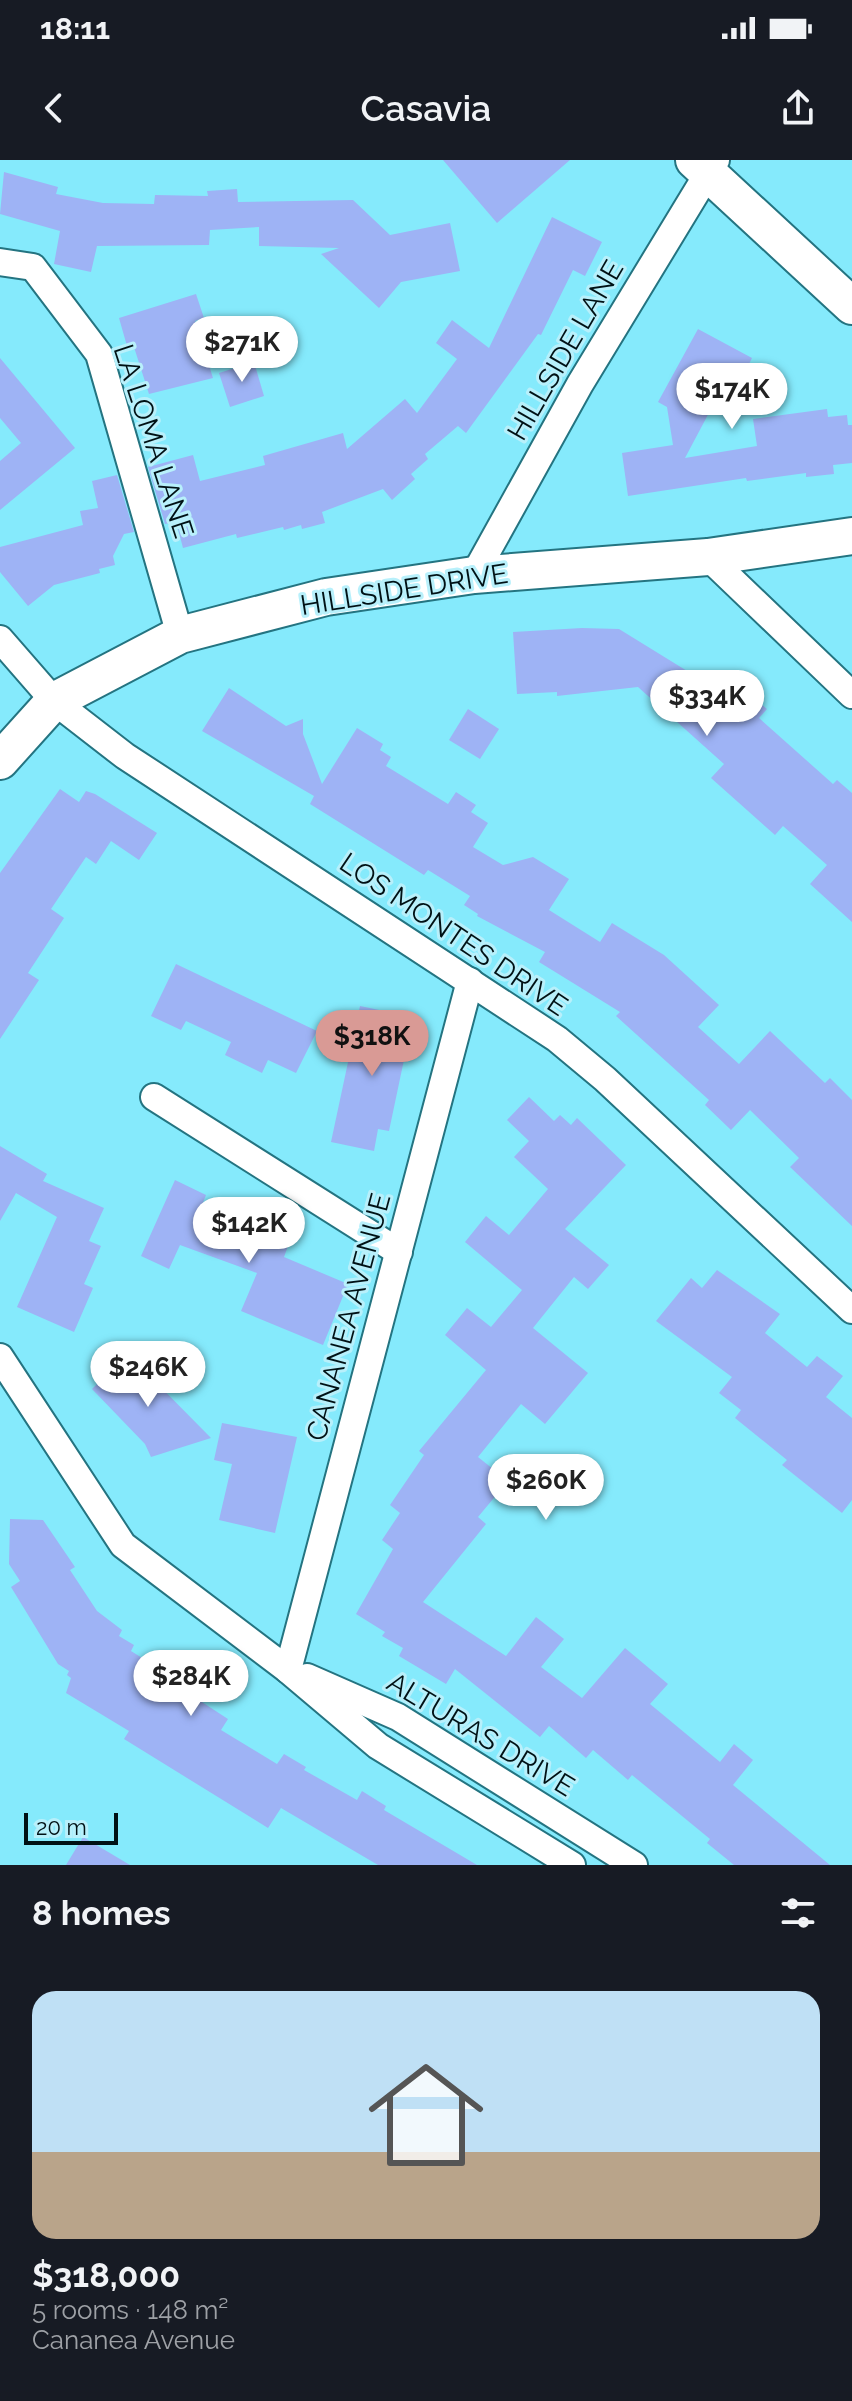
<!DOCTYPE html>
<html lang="en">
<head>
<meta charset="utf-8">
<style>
  body { margin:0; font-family:Raleway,sans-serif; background:#20242c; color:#f1f3f6; height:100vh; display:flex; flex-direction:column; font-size:30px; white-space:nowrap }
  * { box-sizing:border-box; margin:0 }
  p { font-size:26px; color:#9ea1a6 }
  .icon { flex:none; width:44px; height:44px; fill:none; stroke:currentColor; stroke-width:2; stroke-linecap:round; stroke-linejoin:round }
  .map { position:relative; height:1705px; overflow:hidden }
  .details { display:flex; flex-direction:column; background:#171b24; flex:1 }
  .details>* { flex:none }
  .scale { position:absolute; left:24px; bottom:20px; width:94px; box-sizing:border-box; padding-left:8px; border:4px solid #001115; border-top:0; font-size:22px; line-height:28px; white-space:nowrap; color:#001115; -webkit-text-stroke:6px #b8f0fb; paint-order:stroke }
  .price { position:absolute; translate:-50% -68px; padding:0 18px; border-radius:28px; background:#fff; color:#222; font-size:26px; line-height:52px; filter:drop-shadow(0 2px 4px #0008) }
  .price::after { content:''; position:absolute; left:50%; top:48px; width:24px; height:18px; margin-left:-12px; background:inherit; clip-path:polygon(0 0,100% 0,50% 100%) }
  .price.on { background:#d99a95; color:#111 }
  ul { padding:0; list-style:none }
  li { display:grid; align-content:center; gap:16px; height:424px; padding:0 32px }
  li span { display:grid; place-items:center; height:248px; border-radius:24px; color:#555 }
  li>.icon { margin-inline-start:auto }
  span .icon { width:144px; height:144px; fill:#fffc; stroke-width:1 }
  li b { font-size:34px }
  h2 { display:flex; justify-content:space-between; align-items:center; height:96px; padding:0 32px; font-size:34px }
  .status { display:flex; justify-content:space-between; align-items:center; height:56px; padding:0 40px; background:#171b24; direction:ltr }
  .status svg { height:22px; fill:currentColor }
  header { display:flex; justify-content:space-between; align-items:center; height:104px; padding:0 32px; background:#171b24; font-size:36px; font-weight:600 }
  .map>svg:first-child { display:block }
  .building { fill:#9eb3f5 }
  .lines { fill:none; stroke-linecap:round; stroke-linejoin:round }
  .street-casing { stroke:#247481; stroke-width:30 }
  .secondary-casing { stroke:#247481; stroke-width:40 }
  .street { stroke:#fff; stroke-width:26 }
  .secondary { stroke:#fff; stroke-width:36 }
  .labels { text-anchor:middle; stroke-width:6; stroke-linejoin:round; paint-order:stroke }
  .street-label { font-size:28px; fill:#001115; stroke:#b8f0fb }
</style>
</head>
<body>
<div class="status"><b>18:11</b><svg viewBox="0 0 49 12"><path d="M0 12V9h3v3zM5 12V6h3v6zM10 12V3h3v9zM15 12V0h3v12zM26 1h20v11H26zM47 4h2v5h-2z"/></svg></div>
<header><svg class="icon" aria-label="back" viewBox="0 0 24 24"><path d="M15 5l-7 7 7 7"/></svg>Casavia<svg class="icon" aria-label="share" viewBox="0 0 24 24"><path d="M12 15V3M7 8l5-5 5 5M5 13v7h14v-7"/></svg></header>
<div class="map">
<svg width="852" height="1705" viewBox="0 0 852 1705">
  <rect width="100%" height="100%" fill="#85eafc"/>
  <g class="building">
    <polygon points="443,0 570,0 497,63"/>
    <polygon points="4,12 58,27 56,34 103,43 154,44 155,35 208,36 207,31 237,29 238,42 353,40 390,75 450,63 460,111 401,122 379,148 321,94 339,88 259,86 259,67 210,70 209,85 97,86 91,112 54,104 60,71 0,54"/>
    <polygon points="552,57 602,82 585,116 573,110 541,175 538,174 466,273 458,266 425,294 428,299 411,314 415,319 392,340 383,329 322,352 325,363 302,369 301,365 284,370 283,367 237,378 236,374 183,388 178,369 173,371 171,363 165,364 148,307 193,295 200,321 265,305 263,296 343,273 347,289 405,239 417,253 457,199 436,183 452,160 489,188"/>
    <polygon points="196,134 204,158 195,161 213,218 149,234 133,184 127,186 119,158"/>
    <polygon points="698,169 752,198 745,212 750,214 735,240 720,232 685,298 757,286 753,259 827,249 828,257 847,255 848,265 852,265 852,303 833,305 834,314 806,317 806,313 747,321 746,318 628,336 622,293 673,285 667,247 658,242"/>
    <polygon points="0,198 75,288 0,350 0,301 21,283 0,258"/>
    <polygon points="254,202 264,236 230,247 219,213"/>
    <polygon points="117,315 134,372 124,374 113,396 115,405 99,409 100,413 54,425 28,446 0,412 0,387 83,365 80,351 98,348 92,321"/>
    <polygon points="582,468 619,469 692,514 726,544 741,527 767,549 759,558 833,624 837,620 852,633 852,762 810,724 827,705 783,666 775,675 711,618 724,604 638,527 557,536 557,532 517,534 513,472"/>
    <polygon points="229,528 286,566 303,559 303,574 322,624 357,568 383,584 380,590 391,597 386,606 448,644 456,632 476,645 471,652 488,663 473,687 503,705 533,697 569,719 549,750 600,782 612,763 664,795 719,845 698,867 739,904 770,871 825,923 830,918 852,940 852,1066 790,1007 799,998 750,950 731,970 705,945 709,940 616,856 620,852 539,802 545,792 477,756 478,754 464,745 470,736 428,710 424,715 310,644 314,636 202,571"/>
    <polygon points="468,549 499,569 480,599 449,580"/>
    <polygon points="60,629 79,642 86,631 95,634 157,673 139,700 111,681 96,704 86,697 51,749 64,758 28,813 39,820 0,879 0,713"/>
    <polygon points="176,804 317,871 296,913 268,900 262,913 225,895 231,882 186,861 181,870 151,856"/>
    <polygon points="360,846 413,857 389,971 378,969 374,991 331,982"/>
    <polygon points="529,937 554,961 560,955 571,965 577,958 626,1005 565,1069 609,1105 588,1129 574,1117 533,1168 588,1213 545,1264 521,1244 478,1297 508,1321 478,1357 486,1364 423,1442 506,1496 536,1457 564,1479 541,1507 582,1538 625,1488 668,1524 650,1544 720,1602 734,1584 753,1600 733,1625 830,1705 734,1705 707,1683 710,1679 632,1615 628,1620 593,1590 586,1598 549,1566 540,1577 455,1509 446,1524 399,1496 403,1488 382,1476 385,1472 356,1454 393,1389 382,1380 400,1353 390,1345 424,1295 419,1291 486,1210 445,1175 467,1148 491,1167 522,1130 465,1082 486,1056 509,1075 548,1029 514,997 529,981 507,960"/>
    <polygon points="0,986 47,1014 43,1021 104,1048 89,1081 101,1086 84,1124 93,1128 74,1172 17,1147 57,1057 16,1033 0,1061"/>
    <polygon points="175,1020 206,1035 200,1050 288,1086 284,1097 348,1124 323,1185 241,1151 257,1113 180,1085 169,1109 141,1096"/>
    <polygon points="717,1110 780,1154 765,1173 807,1207 817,1196 843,1216 826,1237 852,1258 852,1340 842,1353 782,1305 787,1300 735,1258 741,1250 719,1233 732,1217 656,1161 691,1118 702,1128"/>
    <polygon points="128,1194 211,1278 151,1297 145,1284 92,1229"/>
    <polygon points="222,1263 297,1277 275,1373 219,1360 232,1304 214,1300"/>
    <polygon points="10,1359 43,1360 75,1407 70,1410 97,1451 122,1470 119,1476 134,1485 131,1491 147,1501 145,1505 228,1559 221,1570 277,1604 284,1594 306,1607 304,1610 357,1640 362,1631 386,1646 384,1650 477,1705 378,1705 281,1648 268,1668 124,1579 129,1571 66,1533 71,1518 67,1515 69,1511 58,1504 11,1427 20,1421 9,1404"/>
    <polygon points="83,1677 130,1705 66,1705"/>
  </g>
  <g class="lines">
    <g class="street-casing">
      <g id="street">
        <polyline points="0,102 33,107 99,194 180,475"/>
        <polyline points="708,397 852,535"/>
        <polyline points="474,415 580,224 716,0"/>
        <polyline points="0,479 54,541 125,596 557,879 605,919 852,1150"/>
        <polyline points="154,937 399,1092"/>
        <polyline points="0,1197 123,1385 288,1510 378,1586 572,1705"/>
        <polyline points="288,1510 470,821"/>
        <polyline points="307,1517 398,1557 634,1705"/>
      </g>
    </g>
    <g class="secondary-casing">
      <g id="secondary">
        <polyline points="694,0 852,146"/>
        <polyline points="0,601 54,541 180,475 326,437 474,415 708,397 852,376"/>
      </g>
    </g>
    <use href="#street" class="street"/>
    <use href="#secondary" class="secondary"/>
  </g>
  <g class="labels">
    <g class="street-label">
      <text transform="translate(565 190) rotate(-60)" y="10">HILLSIDE LANE</text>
      <text transform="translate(154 281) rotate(72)" y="10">LA LOMA LANE</text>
      <text transform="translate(404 429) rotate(-9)" y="10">HILLSIDE DRIVE</text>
      <text transform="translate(454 774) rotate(34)" y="10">LOS MONTES DRIVE</text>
      <text transform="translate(348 1157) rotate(-75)" y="10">CANANEA AVENUE</text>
      <text transform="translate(481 1574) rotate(31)" y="10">ALTURAS DRIVE</text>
    </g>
  </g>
</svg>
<div class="scale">20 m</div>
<b class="price" style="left:242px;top:224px">$271K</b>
<b class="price" style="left:732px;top:271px">$174K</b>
<b class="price" style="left:707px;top:578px">$334K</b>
<b class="price on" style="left:372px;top:918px">$318K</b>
<b class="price" style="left:249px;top:1105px">$142K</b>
<b class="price" style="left:148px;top:1249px">$246K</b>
<b class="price" style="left:546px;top:1362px">$260K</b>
<b class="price" style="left:191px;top:1558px">$284K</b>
</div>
<section class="details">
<h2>8 homes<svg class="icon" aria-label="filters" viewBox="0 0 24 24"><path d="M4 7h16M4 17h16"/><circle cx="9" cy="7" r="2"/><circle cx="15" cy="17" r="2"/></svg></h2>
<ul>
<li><span style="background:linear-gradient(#bfe0f5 65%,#b9a48a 0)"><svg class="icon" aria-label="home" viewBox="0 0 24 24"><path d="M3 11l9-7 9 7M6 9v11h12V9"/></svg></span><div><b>$318,000</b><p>5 rooms · 148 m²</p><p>Cananea Avenue</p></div></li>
</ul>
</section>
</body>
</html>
